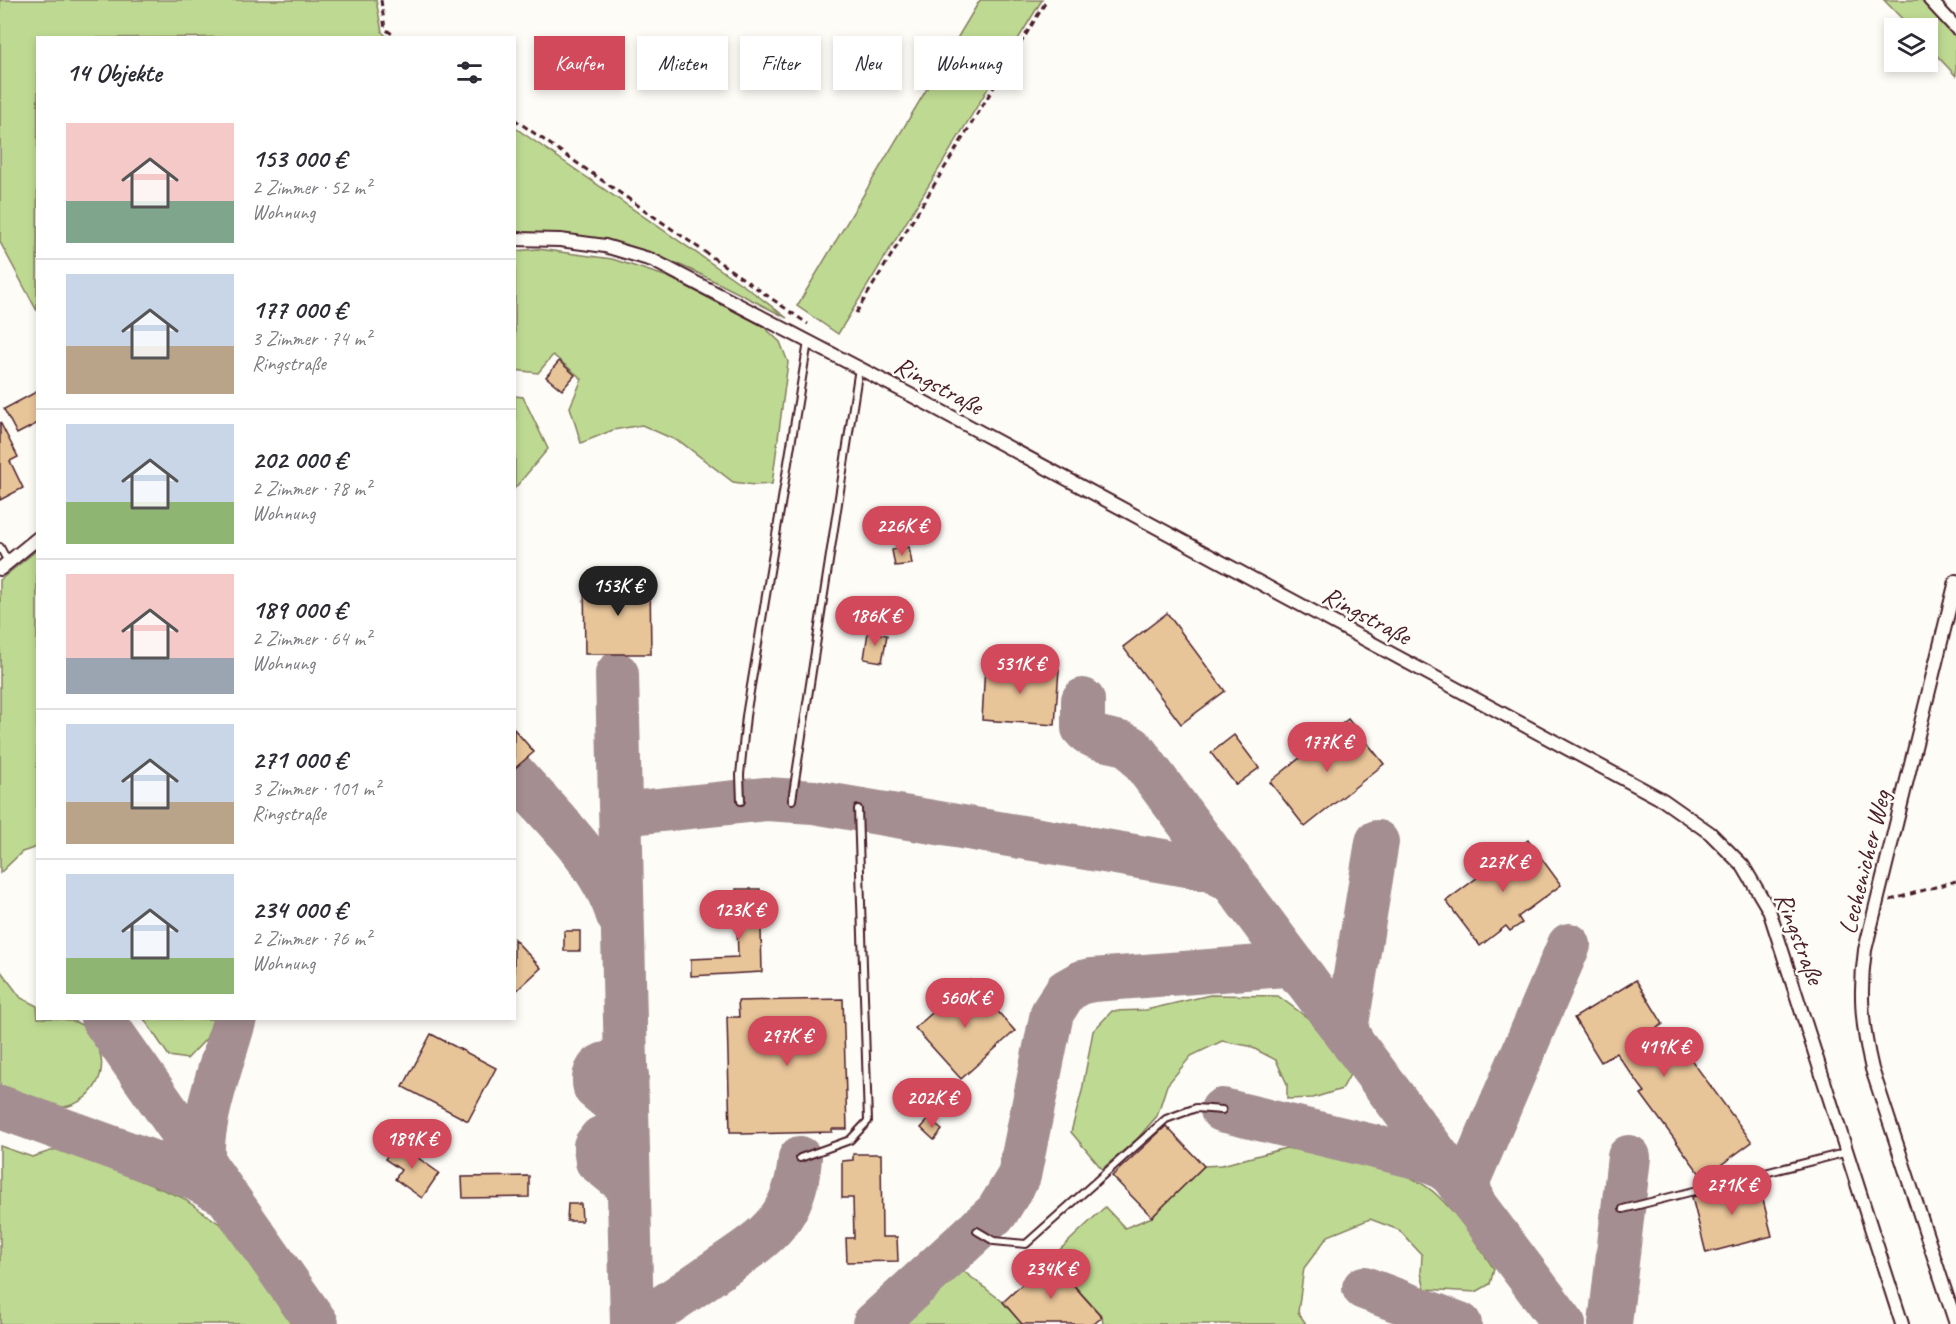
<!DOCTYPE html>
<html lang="de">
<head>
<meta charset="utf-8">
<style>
  body { margin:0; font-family:Caveat,sans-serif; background:#f2f2f3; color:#2b2b33; height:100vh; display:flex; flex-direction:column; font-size:22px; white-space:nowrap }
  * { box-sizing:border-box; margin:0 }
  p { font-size:20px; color:#7c7c81 }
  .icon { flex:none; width:33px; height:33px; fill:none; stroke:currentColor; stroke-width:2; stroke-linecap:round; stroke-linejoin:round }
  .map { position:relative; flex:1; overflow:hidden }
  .details { position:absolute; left:36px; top:36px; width:480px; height:984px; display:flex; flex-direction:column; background:#fff; border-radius:0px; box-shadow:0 3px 9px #0003 }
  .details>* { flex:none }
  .top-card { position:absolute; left:534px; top:36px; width:570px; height:54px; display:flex; gap:12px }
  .buttons { position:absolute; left:1884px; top:18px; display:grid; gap:12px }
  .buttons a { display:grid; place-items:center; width:54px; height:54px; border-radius:0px; background:#fff; box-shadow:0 3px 9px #0003; font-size:30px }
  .price { position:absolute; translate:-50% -51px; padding:0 14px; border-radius:21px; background:#d1495b; color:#fff; font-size:20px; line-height:39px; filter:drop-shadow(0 2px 3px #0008) }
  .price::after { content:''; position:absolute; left:50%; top:36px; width:18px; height:14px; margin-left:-9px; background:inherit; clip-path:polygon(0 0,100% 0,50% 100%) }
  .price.on { background:#222; color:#fff }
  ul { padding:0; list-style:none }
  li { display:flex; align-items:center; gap:18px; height:150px; padding:0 30px }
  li+li { border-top:2px solid #e1e1e2 }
  li span { display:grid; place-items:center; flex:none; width:168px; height:120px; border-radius:0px; color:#555 }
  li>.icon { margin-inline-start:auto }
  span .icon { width:72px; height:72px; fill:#fffc; stroke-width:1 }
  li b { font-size:26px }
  h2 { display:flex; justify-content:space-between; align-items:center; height:72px; padding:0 30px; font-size:26px }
  .chip { padding:0 21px; border-radius:0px; background:#fff; box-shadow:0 3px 9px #0003; font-size:21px; line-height:54px }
  .chip.on { background:#d1495b; color:#fff }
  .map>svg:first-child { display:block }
  .green { fill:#beda92; stroke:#847c5e; stroke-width:1.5 }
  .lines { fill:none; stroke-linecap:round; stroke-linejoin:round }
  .taxiway { stroke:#a48e91; stroke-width:44 }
  .building { fill:#e8c599; stroke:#4a1f2b; stroke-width:1.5 }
  .service-casing { stroke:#4a1f2b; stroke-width:10 }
  .minor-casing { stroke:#4a1f2b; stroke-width:16 }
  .path { stroke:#4a1f2b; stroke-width:3; stroke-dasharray:6 4.5; stroke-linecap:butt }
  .service { stroke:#fdfcf7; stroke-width:6 }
  .minor { stroke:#fdfcf7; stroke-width:12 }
  .labels { text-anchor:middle; stroke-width:5; stroke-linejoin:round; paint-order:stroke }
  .street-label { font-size:26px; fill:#4a1f2b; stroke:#fdfcf7 }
</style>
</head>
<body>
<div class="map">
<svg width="1956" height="1324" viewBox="0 0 1956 1324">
  <rect width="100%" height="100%" fill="#fdfcf7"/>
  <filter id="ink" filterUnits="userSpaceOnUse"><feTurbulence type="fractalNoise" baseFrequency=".0167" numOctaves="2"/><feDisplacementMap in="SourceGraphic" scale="12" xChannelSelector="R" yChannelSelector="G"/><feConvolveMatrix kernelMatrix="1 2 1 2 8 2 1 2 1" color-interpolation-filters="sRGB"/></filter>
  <g filter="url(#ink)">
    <g class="green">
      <polygon points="0,0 376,0 382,32 387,37 38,38 37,311 0,242"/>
      <polygon points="980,0 1042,0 838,334 797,306"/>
      <polygon points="1884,0 1927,0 1956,31 1956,76 1928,46 1928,28 1911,28"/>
      <path d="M514 127 750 290 787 318C737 293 686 264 633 247 595 235 554 233 515 232Z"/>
      <polygon points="538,249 612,259 668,277 763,326 780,342 788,362 772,484 754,485 733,482 682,443 642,425 613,430 581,443 570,407 582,379 553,355 538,373 515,370 515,251"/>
      <polygon points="515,396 523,397 548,449 515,488"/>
      <polygon points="37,550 37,847 22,852 0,873 0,580"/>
      <path d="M0 970 21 998 37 1006 38 1018C53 1018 73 1017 86 1028 89 1031 92 1036 94 1040 114 1070 92 1107 56 1108 42 1108 14 1093 0 1088Z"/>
      <polygon points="1210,995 1278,996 1320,1027 1353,1069 1342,1089 1313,1098 1287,1099 1287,1084 1276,1060 1249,1046 1222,1041 1191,1056 1167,1085 1157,1116 1137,1139 1102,1169 1071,1132 1082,1091 1093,1031 1112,1011 1146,1010"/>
      <polygon points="144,1019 214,1019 206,1039 187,1059 169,1056"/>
      <polygon points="0,1146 32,1157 60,1148 181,1197 227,1229 295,1324 0,1324"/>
      <path d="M1286 1148C1331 1156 1404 1163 1438 1196 1460 1217 1477 1244 1494 1269L1490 1284 1476 1292 1425 1289 1421 1273 1422 1255 1399 1230 1370 1219 1328 1236 1304 1268 1298 1312 1306 1324H1103L1102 1316 1050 1259 1105 1207 1125 1228 1152 1217 1204 1166 1222 1165Z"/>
      <polygon points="962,1270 1003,1302 1022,1324 904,1324"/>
    </g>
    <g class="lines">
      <g class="taxiway">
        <polyline points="617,674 632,1324"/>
        <path d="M1083 700V728C1096 744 1120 737 1134 750L1305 979"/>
        <path d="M514 774C551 816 602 862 618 916"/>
        <polyline points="621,814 766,799 814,802 1193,866 1211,870 1231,880"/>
        <polyline points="102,1018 317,1324"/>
        <polyline points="1354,1045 1347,1031 1347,1024 1377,842"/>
        <polyline points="0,1107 188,1175 224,1194"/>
        <path d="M619 1108 595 1088C588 1064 616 1053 627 1076"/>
        <polyline points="1222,1110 1417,1157 1440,1166 1450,1173"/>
        <path d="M205 1165C195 1134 226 1053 235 1018"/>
        <polyline points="618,1178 597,1161 595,1146 601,1138 613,1135 624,1141 628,1153"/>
        <polyline points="1472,1201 1468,1181 1569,945"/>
        <polyline points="1364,1288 1460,1324"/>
        <path d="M636 1324C664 1307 690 1289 717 1270 764 1238 795 1221 800 1158"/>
        <polyline points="874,1324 997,1212 1019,1176 1052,1013 1066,991 1082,982 1093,980 1285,965 1294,969 1305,979 1564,1324"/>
        <polyline points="1610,1324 1629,1157"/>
      </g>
    </g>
    <g class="building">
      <polygon points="559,361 575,375 562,390 546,377"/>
      <polygon points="38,391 38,423 17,434 4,409"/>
      <polygon points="0,422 18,457 10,461 23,488 0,500"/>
      <polygon points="909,547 912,564 895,566 892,550"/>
      <polygon points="584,580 650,580 651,654 585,654"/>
      <polygon points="1167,613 1225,691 1181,724 1123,647"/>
      <polygon points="868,632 887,635 882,662 864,659"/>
      <polygon points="985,665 1059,669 1055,725 982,720"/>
      <polygon points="1348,719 1384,764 1305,827 1270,782"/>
      <polygon points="514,729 534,752 514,769"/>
      <polygon points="1234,735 1259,768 1236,785 1211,753"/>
      <polygon points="1528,840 1561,885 1518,917 1522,923 1510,931 1506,926 1480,946 1446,901 1482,874 1477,867 1489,859 1493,866"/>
      <polygon points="736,889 760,889 762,972 691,976 691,959 738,957"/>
      <rect x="564" y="931" width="16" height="20"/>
      <polygon points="514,939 541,968 514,993"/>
      <polygon points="970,980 1015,1031 961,1079 915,1028"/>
      <polygon points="1636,980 1663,1024 1657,1028 1684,1063 1690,1058 1752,1142 1703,1178 1641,1094 1645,1092 1616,1053 1601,1062 1574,1018"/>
      <polygon points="843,999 847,1129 832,1129 832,1132 742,1134 742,1132 730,1132 727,1017 739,1017 738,1001"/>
      <polygon points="431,1034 496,1068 468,1121 403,1087"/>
      <polygon points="929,1119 942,1130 934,1140 921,1128"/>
      <polygon points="1166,1126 1204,1166 1152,1217 1112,1176"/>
      <polygon points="396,1142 439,1173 422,1198 395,1179 401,1170 385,1159"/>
      <polygon points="853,1154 881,1154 882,1237 897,1237 898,1261 847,1262 846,1238 854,1238 853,1198 842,1198 842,1161 853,1160"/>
      <polygon points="529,1176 529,1197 463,1198 462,1177"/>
      <polygon points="1758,1180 1772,1236 1706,1253 1692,1197"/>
      <polygon points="568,1204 581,1204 582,1221 567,1221"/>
      <polygon points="1050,1259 1102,1317 1094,1324 1022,1324 1003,1302"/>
    </g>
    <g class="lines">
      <g class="service-casing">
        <g id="service">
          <polyline points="0,547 8,562"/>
          <polyline points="792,800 859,368"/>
          <polyline points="741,801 740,775 746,716 808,342"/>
          <polyline points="800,1158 850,1140 868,1121 858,809"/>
          <polyline points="1623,1209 1848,1152"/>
          <polyline points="977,1231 994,1241 1026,1244 1166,1119 1196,1108 1222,1110"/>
        </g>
      </g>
      <g class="minor-casing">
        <g id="minor">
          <polyline points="1930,0 1956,28"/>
          <polyline points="514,239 560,240 605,246 652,260 926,403 1663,800 1710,833 1743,866 1769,910 1902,1324"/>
          <polyline points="0,569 38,538"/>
          <path d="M1956 1324 1872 1069C1862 1028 1859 992 1865 950L1956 581"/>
        </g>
      </g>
      <g class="path">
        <polyline points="381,0 385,29 398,38"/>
        <polyline points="514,119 808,324"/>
        <polyline points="856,313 1047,0"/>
        <polyline points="1890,900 1956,881"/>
      </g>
      <use href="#service" class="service"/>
      <use href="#minor" class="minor"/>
    </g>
  </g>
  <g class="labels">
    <g class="street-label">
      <text transform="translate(939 385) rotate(28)" y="9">Ringstraße</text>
      <text transform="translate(1367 615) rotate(28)" y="9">Ringstraße</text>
      <text transform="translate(1864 862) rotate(-76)" y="9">Lechenicher Weg</text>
      <text transform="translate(1800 938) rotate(69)" y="9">Ringstraße</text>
    </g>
  </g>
</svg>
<div class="buttons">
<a><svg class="icon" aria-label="layers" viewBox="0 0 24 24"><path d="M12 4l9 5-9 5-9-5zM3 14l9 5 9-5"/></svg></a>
</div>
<b class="price" style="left:902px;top:557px">226K €</b>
<b class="price on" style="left:618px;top:617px">153K €</b>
<b class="price" style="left:875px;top:647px">186K €</b>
<b class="price" style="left:1020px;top:695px">531K €</b>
<b class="price" style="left:1327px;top:773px">177K €</b>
<b class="price" style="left:1503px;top:893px">227K €</b>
<b class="price" style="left:739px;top:941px">123K €</b>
<b class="price" style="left:965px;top:1029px">560K €</b>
<b class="price" style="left:787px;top:1067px">297K €</b>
<b class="price" style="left:1664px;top:1078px">419K €</b>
<b class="price" style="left:932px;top:1129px">202K €</b>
<b class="price" style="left:412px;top:1170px">189K €</b>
<b class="price" style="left:1732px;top:1216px">271K €</b>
<b class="price" style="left:1051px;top:1300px">234K €</b>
<div class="top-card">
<a class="chip on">Kaufen</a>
<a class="chip">Mieten</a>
<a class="chip">Filter</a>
<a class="chip">Neu</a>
<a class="chip">Wohnung</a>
</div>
<section class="details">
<h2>14 Objekte<svg class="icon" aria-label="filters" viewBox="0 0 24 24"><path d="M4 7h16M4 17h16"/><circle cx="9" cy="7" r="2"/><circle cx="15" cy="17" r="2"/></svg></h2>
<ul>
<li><span style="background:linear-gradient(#f6c9c9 65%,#7fa58c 0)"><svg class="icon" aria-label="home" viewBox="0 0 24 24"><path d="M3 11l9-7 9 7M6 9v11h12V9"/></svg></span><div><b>153 000 €</b><p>2 Zimmer · 52 m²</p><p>Wohnung</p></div></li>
<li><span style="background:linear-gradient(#c9d6e8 60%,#b9a48a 0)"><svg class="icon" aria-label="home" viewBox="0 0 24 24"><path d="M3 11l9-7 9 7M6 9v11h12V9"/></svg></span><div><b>177 000 €</b><p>3 Zimmer · 74 m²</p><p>Ringstraße</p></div></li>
<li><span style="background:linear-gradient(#c9d6e8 65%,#8fb573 0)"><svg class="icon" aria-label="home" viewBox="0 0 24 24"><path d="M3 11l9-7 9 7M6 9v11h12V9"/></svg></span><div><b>202 000 €</b><p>2 Zimmer · 78 m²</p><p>Wohnung</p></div></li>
<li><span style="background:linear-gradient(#f6c9c9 70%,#9aa5b1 0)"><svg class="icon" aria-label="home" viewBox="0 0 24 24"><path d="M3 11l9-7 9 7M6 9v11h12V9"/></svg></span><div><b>189 000 €</b><p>2 Zimmer · 64 m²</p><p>Wohnung</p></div></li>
<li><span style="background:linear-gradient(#c9d6e8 65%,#b9a48a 0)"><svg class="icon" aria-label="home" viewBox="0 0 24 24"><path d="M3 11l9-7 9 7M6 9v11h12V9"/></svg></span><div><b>271 000 €</b><p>3 Zimmer · 101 m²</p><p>Ringstraße</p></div></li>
<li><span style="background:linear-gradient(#c9d6e8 70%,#8fb573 0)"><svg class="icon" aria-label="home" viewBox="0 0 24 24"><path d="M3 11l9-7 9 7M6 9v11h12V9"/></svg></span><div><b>234 000 €</b><p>2 Zimmer · 76 m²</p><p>Wohnung</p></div></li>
</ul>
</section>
</div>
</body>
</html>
